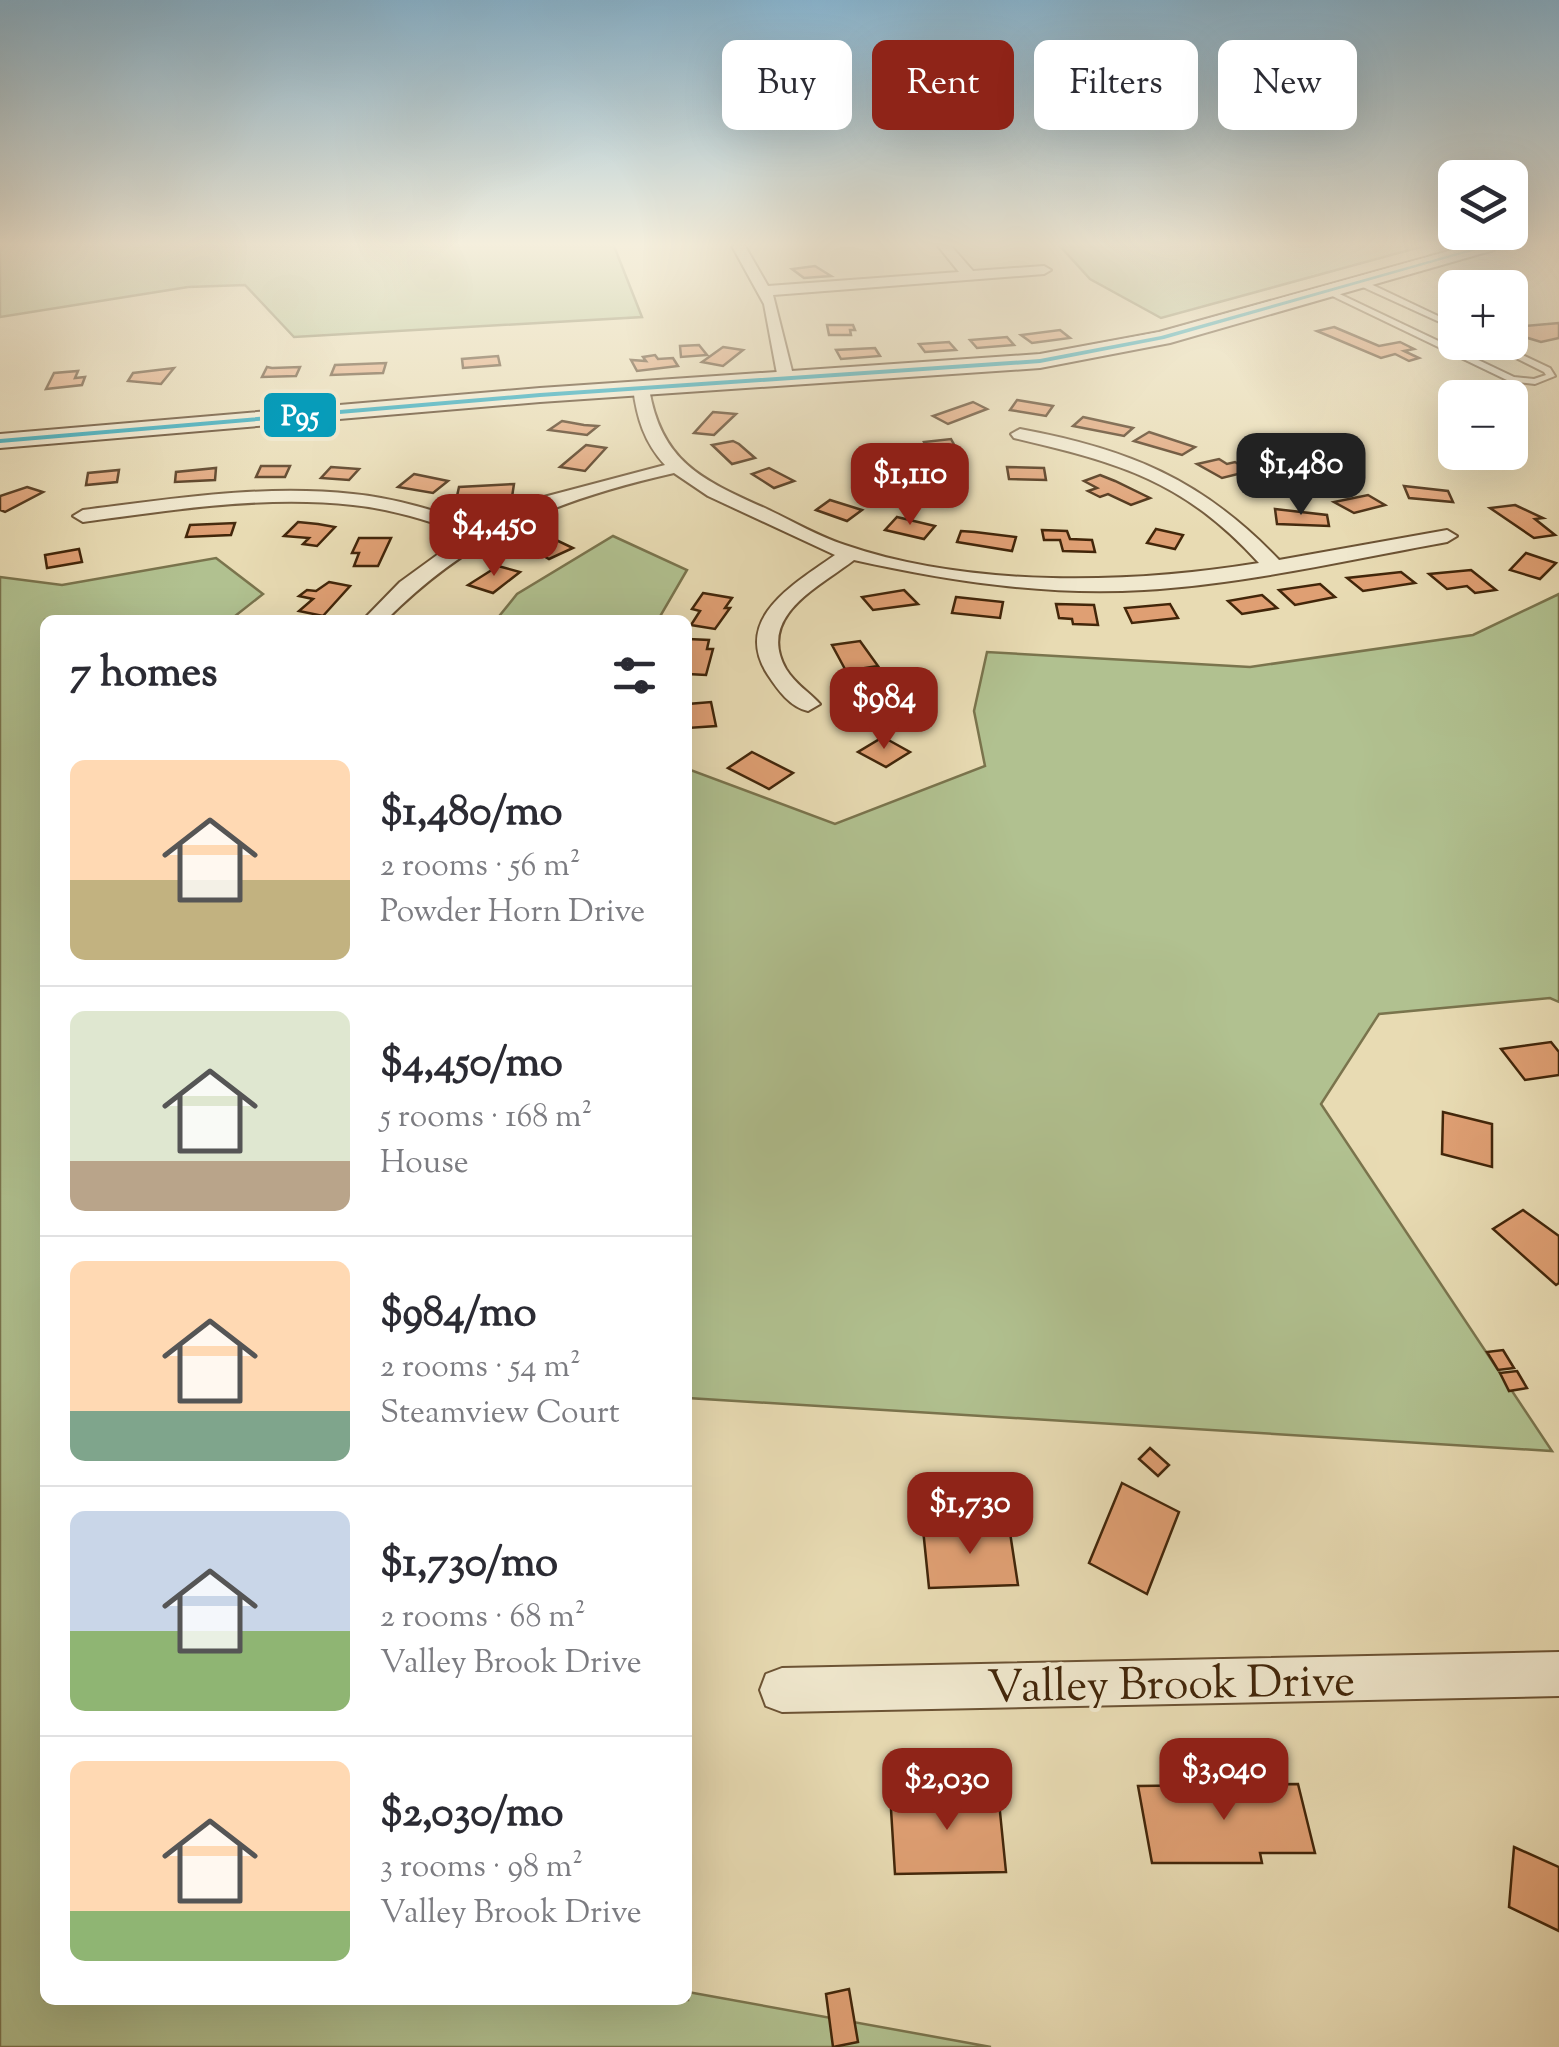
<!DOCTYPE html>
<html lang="en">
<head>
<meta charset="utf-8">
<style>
  body { margin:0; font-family:"Sorts Mill Goudy",serif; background:#f7f7f7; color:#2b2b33; height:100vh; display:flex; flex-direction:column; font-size:38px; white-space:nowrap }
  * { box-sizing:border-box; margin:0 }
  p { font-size:32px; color:#7c7c81 }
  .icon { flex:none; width:55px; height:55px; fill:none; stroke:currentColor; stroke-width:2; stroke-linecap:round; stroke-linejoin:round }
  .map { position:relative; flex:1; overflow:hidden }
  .side { position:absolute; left:40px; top:615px; width:652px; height:1390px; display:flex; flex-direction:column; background:#fff; border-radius:15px; box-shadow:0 10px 40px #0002 }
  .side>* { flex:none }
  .top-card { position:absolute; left:722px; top:40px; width:685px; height:90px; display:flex; gap:20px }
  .fabs { position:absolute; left:1438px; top:160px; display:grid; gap:20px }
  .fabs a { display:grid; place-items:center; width:90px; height:90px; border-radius:15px; background:#fff; box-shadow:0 10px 40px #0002; font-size:50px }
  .price { position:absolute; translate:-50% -85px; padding:0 22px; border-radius:20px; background:#8f2418; color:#fff; font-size:32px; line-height:65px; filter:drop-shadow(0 2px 5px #0008) }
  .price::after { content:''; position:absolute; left:50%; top:60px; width:30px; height:22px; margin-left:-15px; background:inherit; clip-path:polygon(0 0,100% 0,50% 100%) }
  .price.active { background:#222; color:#fff }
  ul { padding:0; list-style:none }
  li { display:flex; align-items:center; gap:30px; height:250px; padding:0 30px }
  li+li { border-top:2px solid #e1e1e2 }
  li span { display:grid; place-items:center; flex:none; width:280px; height:200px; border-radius:15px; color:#555 }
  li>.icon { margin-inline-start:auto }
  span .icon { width:120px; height:120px; fill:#fffc; stroke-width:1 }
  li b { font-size:42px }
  h2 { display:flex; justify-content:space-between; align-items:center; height:120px; padding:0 30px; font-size:42px }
  .pill { padding:0 35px; border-radius:15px; background:#fff; box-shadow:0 10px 40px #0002; font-size:35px; line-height:90px }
  .pill.active { background:#8f2418; color:#fff }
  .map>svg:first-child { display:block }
  .green { fill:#b1c190; stroke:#7a744d; stroke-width:2.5 }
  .building { fill:#df9f73; stroke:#42260a; stroke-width:2.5 }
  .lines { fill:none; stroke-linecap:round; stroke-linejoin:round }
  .service-casing { stroke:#6c5334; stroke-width:4 }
  .minor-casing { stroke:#6c5334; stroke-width:4 }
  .secondary-casing { stroke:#42260a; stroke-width:4 }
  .service { fill:#f0e8ce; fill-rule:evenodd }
  .minor { fill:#f0e8ce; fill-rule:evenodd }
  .secondary { fill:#f0e8ce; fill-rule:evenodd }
  .bus-1-casing { stroke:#f0e8ce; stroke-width:8 }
  .bus-1 { fill:#079cba; fill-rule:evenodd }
  .labels { text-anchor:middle; stroke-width:8; stroke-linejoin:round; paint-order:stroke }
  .near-street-label { font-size:45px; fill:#42260a; stroke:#f0e8ce }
  .line-badge { stroke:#f0e8ce; stroke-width:4 }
  .badge-label { font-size:28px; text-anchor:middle; font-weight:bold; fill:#fff }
</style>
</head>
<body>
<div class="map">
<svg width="1559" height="2047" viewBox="0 0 1559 2047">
  <rect width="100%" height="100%" fill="#e8dbb3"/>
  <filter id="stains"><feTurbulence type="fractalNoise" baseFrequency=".002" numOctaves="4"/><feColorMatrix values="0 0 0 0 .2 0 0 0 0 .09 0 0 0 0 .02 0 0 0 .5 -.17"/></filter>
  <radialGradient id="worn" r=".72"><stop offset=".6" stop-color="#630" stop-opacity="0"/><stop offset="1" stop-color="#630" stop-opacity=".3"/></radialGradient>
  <g class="green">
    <polygon points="0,246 614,246 642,317 294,337 245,285 188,287 0,317"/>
    <polygon points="1060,246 1424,246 1161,318 1090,279"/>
    <polygon points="613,536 687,570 658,620 496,620 517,594"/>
    <polygon points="216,558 263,594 230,620 45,620 45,2000 688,2000 688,1992 991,2047 0,2047 0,577 62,585"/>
    <polygon points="1559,594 1559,1002 1550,998 1379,1014 1321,1104 1552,1451 688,1398 688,769 835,824 985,766 974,711 987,652 1250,667 1473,635"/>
  </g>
  <g class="building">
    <polygon points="815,266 831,276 804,278 792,269"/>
    <polygon points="1510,316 1525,326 1559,323 1559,338 1541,342 1528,338 1510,325"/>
    <polygon points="827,325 853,325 855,330 850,330 851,335 829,335"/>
    <polygon points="1334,327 1379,346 1400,342 1414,349 1404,351 1419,358 1409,361 1395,354 1381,358 1317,331"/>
    <polygon points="1060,330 1070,338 1032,343 1021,335"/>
    <polygon points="1007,337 1014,345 977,348 970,340"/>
    <polygon points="949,342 956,350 925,352 919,344"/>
    <polygon points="699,345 707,355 681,357 680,346"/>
    <polygon points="723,347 743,350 723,366 702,362"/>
    <polygon points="875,348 880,356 841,359 836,350"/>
    <polygon points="655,355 658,359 673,358 678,366 637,371 631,360 646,361 643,357"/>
    <polygon points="498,356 500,365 463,368 462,359"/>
    <polygon points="386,363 383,373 331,375 335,365"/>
    <polygon points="267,367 272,368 300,367 296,376 262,377"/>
    <polygon points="174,368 161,384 128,381 133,373"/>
    <polygon points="78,371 75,378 85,377 82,385 46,389 54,373"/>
    <polygon points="1017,400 1053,406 1046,416 1010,410"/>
    <polygon points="973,402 987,409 948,424 933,416"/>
    <polygon points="713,412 736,414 714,435 694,433"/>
    <polygon points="1083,417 1133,428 1124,436 1073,426"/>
    <polygon points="562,421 584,425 598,426 587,435 549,430"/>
    <polygon points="1149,432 1195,447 1182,455 1134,441"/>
    <polygon points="951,439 962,459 934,462 924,442"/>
    <polygon points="733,441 739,444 755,458 732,464 712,445"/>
    <polygon points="586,445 606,448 585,471 560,467"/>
    <polygon points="1219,459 1227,464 1235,462 1250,471 1222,478 1197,464"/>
    <polygon points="261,466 290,466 285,477 256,477"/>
    <polygon points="331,467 359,469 349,480 321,478"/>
    <polygon points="1007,467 1044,468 1046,480 1009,479"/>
    <polygon points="216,468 215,480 175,482 176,472"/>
    <polygon points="769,468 794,481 774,488 752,474"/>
    <polygon points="119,470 117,482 86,485 88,473"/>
    <polygon points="414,474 448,481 433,493 398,487"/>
    <polygon points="1100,475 1115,481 1150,498 1131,505 1108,494 1100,497 1088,491 1097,488 1084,481"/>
    <polygon points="514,484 512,497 457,496 459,487"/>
    <polygon points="1404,486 1448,491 1453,502 1409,498"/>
    <polygon points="27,487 43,492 5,512 0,510 0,496"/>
    <polygon points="1368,495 1385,505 1354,513 1334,502"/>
    <polygon points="830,500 862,510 847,521 816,510"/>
    <polygon points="1515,505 1543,518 1535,519 1555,535 1534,538 1490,508"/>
    <polygon points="1275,509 1327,515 1329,526 1277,524"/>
    <polygon points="897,517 935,526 924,539 885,530"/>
    <polygon points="298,522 318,524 335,527 317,546 303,544 309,538 284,536"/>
    <polygon points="235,523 231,535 186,537 190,525"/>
    <polygon points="1156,529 1183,535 1175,549 1147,543"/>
    <polygon points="1042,530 1067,531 1070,539 1092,540 1095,552 1063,551 1060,540 1044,540"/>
    <polygon points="961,531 975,532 1016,537 1012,551 957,542"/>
    <polygon points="359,538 391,538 378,566 354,566 359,553 352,553"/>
    <polygon points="548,538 554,539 573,548 549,559 528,547"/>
    <polygon points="79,549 82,562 47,568 45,555"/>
    <polygon points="1526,553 1556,563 1540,579 1510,570"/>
    <polygon points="498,566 520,572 493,593 468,585"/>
    <polygon points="1471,570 1496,590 1475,593 1467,586 1447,589 1429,574"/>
    <polygon points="1401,572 1415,583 1363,591 1347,578"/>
    <polygon points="329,582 350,586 323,616 299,611 313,599 299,596 307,590 316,591"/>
    <polygon points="1320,584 1335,597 1295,605 1279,590"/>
    <polygon points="904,590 918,604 873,610 862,597"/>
    <polygon points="703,593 732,598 725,608 730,608 715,629 691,625 700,611 692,609"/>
    <polygon points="1262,595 1277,608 1242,614 1228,601"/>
    <polygon points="956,597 1003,602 1000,618 952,613"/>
    <polygon points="1056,604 1094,605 1098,625 1073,624 1072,619 1059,618"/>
    <polygon points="1170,604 1178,618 1132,623 1125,608"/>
    <polygon points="688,639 709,640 707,649 713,649 706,675 688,674"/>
    <polygon points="860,641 878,666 846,671 832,645"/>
    <polygon points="711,702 716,726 688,728 688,704"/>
    <polygon points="883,737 910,752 886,767 858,752"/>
    <polygon points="752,752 793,773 769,789 728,768"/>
    <polygon points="1551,1042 1559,1052 1559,1075 1525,1080 1501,1049"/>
    <polygon points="1443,1112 1492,1124 1492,1167 1442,1154"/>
    <polygon points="1523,1210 1559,1236 1559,1283 1556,1285 1493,1229"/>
    <polygon points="1503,1350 1514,1368 1498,1370 1487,1352"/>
    <polygon points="1517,1371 1527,1388 1509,1391 1500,1373"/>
    <polygon points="1150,1448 1169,1465 1158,1476 1139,1459"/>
    <polygon points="1122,1483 1179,1512 1147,1594 1089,1563"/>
    <polygon points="1009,1526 1018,1585 929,1588 923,1529"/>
    <polygon points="1298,1784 1315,1853 1260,1853 1262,1863 1152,1863 1138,1786"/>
    <polygon points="998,1792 1006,1872 895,1874 890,1793"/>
    <polygon points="1514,1847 1559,1867 1559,1931 1509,1907"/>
    <polygon points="849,1989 858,2042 833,2047 826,1994"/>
  </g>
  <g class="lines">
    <g class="service-casing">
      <g id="service">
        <polygon points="1354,279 1360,279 1455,324 1455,329 1354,283"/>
        <polygon points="1327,288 1514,377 1534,379 1546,375 1544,372 1484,342 1495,342 1550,368 1555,376 1535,384 1509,381 1324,292"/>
      </g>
    </g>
    <g class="minor-casing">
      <g id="minor">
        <polygon points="732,246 745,246 768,286 959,272 938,246 951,246 973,271 1044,266 1051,270 1044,274 773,295 794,379 786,384 778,379 764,304"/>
        <path d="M641 383 649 388C661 464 705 481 769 510 794 522 818 536 845 545 970 588 1130 584 1259 563 1183 480 1120 463 1014 438L1011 434 1020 429C1128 449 1202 479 1279 560L1447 530 1457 536 1447 542C1347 560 1246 584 1144 590 1046 596 949 581 854 560 819 587 756 616 786 669 795 684 809 692 820 704L808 711C790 707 778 690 768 675 731 618 796 583 835 555L708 496 674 473C556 500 473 533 386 620H363L400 582 466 534C429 521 392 509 353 505 264 495 172 510 83 522L73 516 83 510C172 499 263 484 353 494 396 498 439 512 480 526L540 498 665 465C644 442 637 418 633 388Z"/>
        <polygon points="1559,1652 1559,1696 782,1712 766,1706 760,1690 766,1674 782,1668"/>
      </g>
    </g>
    <g class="secondary-casing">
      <polygon id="secondary" points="1467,246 1497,246 1494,250 1170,343 1040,368 540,402 0,448 0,434 540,388 1040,354 1159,332"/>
    </g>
    <use href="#service" class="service"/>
    <use href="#minor" class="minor"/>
    <use href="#secondary" class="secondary"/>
    <g class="bus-1-casing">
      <polygon id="bus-1" points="1482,246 1490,246 1164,339 1040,363 540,397 0,443 0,439 540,393 1040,359 1161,336"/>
    </g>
    <use href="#bus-1" class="bus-1"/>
  </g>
  <linearGradient id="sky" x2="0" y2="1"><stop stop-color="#88b6d2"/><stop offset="0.46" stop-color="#f5efdd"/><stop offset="1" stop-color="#f5efdd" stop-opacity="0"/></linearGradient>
  <rect width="1559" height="532" fill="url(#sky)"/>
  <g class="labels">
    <g class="near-street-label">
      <text transform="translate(1171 1682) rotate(-1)" y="16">Valley Brook Drive</text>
    </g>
  </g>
  <rect class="line-badge" x="262" y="391" width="76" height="48" rx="10" fill="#079cba"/>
  <g class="badge-label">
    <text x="300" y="425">P95</text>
  </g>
  <rect width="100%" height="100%" filter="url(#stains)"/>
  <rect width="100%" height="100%" fill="url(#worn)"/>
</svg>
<div class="fabs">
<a><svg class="icon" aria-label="layers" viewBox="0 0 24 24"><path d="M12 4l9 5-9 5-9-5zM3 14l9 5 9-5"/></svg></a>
<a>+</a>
<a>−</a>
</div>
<b class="price active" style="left:1301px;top:518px">$1,480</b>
<b class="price" style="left:910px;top:528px">$1,110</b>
<b class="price" style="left:494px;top:579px">$4,450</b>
<b class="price" style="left:884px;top:752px">$984</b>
<b class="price" style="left:970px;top:1557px">$1,730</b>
<b class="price" style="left:1224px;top:1823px">$3,040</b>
<b class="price" style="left:947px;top:1833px">$2,030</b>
<div class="top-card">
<a class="pill">Buy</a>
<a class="pill active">Rent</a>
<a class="pill">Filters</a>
<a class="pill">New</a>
</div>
<section class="side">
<h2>7 homes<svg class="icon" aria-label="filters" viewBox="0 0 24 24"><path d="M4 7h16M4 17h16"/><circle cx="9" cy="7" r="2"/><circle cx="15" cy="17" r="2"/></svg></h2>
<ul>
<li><span style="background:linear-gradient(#ffd9b3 60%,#c2b280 0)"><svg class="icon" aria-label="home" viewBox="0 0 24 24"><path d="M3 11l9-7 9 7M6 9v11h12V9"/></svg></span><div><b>$1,480/mo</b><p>2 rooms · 56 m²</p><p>Powder Horn Drive</p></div></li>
<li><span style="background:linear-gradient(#dfe7d0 75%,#b9a48a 0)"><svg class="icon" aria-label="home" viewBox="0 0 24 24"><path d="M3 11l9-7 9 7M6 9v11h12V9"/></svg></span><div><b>$4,450/mo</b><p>5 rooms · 168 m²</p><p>House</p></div></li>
<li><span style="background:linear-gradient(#ffd9b3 75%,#7fa58c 0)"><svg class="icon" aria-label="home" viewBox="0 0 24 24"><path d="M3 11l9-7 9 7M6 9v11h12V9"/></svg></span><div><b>$984/mo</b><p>2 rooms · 54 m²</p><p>Steamview Court</p></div></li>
<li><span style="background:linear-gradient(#c9d6e8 60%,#8fb573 0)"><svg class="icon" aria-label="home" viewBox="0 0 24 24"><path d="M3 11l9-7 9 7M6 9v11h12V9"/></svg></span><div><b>$1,730/mo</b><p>2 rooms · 68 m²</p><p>Valley Brook Drive</p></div></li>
<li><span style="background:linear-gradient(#ffd9b3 75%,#8fb573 0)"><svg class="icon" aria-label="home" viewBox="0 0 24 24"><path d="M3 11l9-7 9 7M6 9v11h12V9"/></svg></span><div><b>$2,030/mo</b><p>3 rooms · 98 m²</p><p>Valley Brook Drive</p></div></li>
</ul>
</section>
</div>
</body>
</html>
